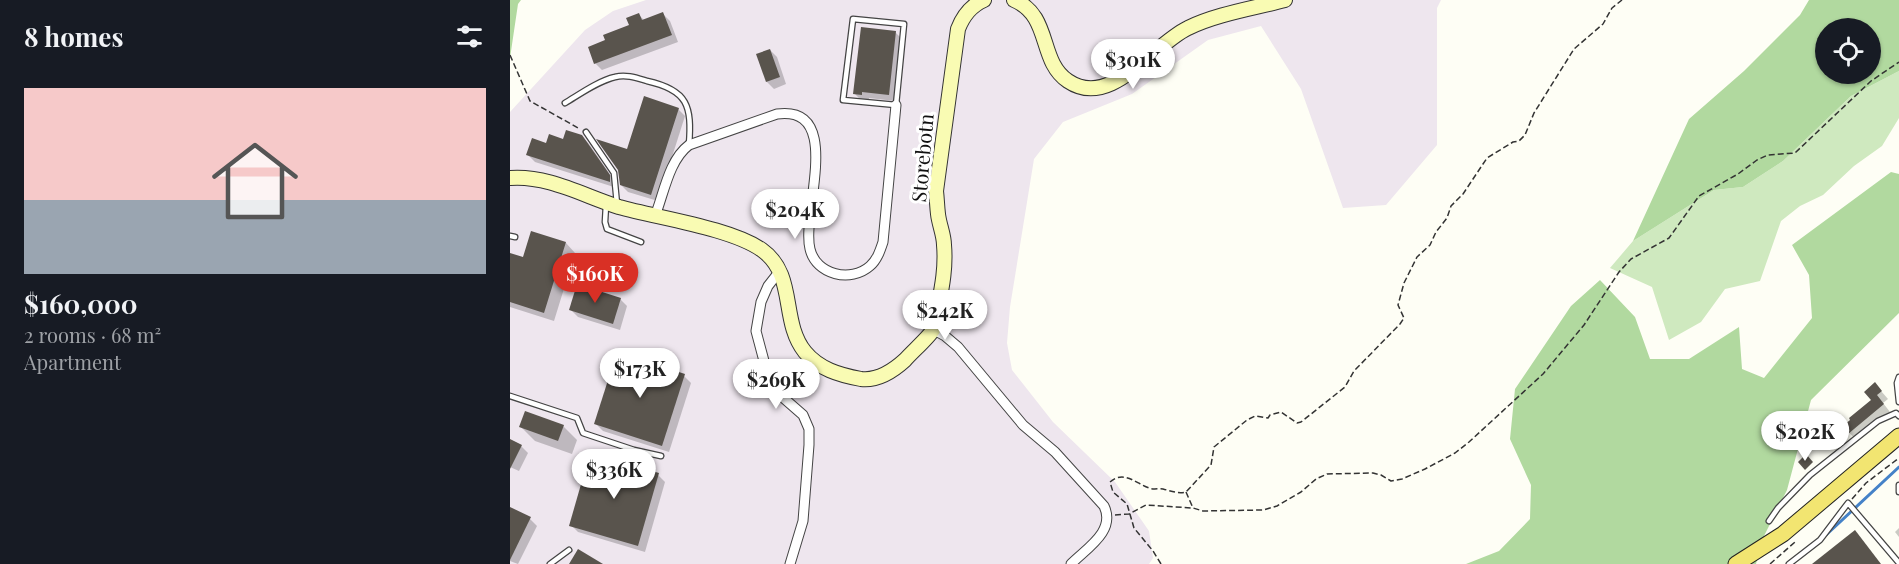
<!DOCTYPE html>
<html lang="en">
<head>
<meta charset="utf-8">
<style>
  body { margin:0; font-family:"Playfair Display",serif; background:#242831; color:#f1f3f6; height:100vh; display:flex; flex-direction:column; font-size:22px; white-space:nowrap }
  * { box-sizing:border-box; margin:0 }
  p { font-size:20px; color:#9ea1a6 }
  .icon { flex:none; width:33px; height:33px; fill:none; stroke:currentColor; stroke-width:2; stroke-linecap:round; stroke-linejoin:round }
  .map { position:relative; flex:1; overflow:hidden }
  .sheet { display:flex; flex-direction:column; background:#171b24; width:510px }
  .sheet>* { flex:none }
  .controls { position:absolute; left:1305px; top:18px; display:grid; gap:12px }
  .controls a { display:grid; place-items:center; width:66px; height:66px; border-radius:50%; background:#171b24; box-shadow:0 2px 4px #0004; font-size:30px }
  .price { position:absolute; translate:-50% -51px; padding:0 14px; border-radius:21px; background:#fff; color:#222; font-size:20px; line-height:39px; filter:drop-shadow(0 2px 3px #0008) }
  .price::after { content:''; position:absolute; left:50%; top:36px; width:18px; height:14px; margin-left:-9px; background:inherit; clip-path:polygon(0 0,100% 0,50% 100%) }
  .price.on { background:#d93025; color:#fff }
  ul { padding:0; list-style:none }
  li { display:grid; align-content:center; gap:12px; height:318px; padding:0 24px }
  li span { display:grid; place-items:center; height:186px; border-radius:0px; color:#555 }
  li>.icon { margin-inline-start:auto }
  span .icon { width:108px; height:108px; fill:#fffc; stroke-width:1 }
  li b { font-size:26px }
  h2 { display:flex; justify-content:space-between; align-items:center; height:72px; padding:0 24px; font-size:26px }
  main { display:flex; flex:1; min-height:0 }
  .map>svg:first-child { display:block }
  .industrial { fill:#eee6ee }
  .green { fill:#cfe9bf }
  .forest { fill:#b1d99f; fill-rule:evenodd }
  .shadow { fill:#0003 }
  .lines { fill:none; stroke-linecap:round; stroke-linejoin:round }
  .stream { stroke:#4582c8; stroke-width:3 }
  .building { fill:#59544d }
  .lane-casing { stroke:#444; stroke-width:7 }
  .street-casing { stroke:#444; stroke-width:11 }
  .secondary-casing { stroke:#333; stroke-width:16 }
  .primary-casing { stroke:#222; stroke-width:17 }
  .path { stroke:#333; stroke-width:1.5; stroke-dasharray:6 3; stroke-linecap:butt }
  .lane { stroke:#fff; stroke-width:4.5 }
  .street { stroke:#fff; stroke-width:9 }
  .secondary { stroke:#f9fbb3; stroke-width:14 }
  .primary { stroke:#f2e571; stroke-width:15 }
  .labels { text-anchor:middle; stroke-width:6; stroke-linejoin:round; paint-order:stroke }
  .street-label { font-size:20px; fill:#111; stroke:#fff }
</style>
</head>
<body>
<main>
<section class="sheet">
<h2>8 homes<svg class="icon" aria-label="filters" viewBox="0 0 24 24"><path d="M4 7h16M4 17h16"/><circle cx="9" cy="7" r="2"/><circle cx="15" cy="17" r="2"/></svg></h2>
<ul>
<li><span style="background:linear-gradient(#f6c9c9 60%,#9aa5b1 0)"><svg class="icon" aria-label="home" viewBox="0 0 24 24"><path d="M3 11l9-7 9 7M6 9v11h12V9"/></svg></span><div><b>$160,000</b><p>2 rooms · 68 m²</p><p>Apartment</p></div></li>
</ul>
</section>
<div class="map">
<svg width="1389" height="564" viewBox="0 0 1389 564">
  <rect width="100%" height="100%" fill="#fefef5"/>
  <polygon class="industrial" points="136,0 931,0 927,8 927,145 876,205 833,208 791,89 751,26 698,40 622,94 553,122 524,159 500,307 497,343 502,370 543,422 605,482 639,531 643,558 639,564 0,564 0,112 75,30 103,11"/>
  <polygon class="green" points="1389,71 1389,118 1372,146 1344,166 1313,195 1290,206 1271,221 1250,281 1215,289 1191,322 1159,340 1142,287 1100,268 1123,241 1204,190 1233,187 1273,161 1341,96"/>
  <g class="forest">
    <polygon points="0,0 11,0 8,4 0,58"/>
    <path d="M1299 0H1389V71L1341 96 1273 161 1233 187 1204 190 1123 241 1179 119 1234 71 1290 15ZM1316 28H1360V74H1316Z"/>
    <polygon points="1381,172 1389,174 1389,313 1301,400 1277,490 1252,540 1246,564 956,564 989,551 1020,519 1021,485 1000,439 1005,389 1061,306 1090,280 1125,317 1140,359 1179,359 1229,327 1232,369 1254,378 1302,318 1299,275 1282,245"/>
  </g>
  <g class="shadow">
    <polygon points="128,14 135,21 153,14 160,21 168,42 92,70 85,63 97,41 121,26"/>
    <polygon points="385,32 392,39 385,101 359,98 359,102 352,101 345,94"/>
    <polygon points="260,50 267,57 276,84 264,89 257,82"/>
    <polygon points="168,109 175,116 148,201 118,192 111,185"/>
    <polygon points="72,136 79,144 106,183 107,188 25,162 18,155 37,145"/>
    <polygon points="56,243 65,253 44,321 0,307 0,255 14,259"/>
    <polygon points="110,299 117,306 110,330 68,317 61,310"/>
    <polygon points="174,376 181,383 159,452 93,431 86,424"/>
    <polygon points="1365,384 1378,399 1373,403 1380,412 1346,440 1334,427 1363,400"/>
    <polygon points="53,426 67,440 62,454 25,441 11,427"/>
    <polygon points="0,441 11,446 18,453 9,471 0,467"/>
    <polygon points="148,475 155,482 135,552 68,532 61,525"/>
    <polygon points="0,509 20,519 27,526 8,564 0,561"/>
    <polygon points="1389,528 1389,537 1385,532"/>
  </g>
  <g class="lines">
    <polyline class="stream" points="1316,535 1389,467"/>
  </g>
  <g class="building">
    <polygon points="153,12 162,35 84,64 78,47 95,40 93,35 119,25 116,18 129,13 132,20"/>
    <polygon points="351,27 386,31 379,95 352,92 352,95 343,94"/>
    <polygon points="260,49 270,77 256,82 246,54"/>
    <polygon points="134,96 169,108 141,195 110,185 108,170 86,139 117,149"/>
    <polygon points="56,130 72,135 100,175 100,182 16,155 22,138 36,143 39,134 53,139"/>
    <polygon points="21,231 56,242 34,313 0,302 0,253 13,257"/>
    <polygon points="67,284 111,298 103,324 59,310"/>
    <polygon points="107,352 175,374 152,446 84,424"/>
    <polygon points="1365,382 1372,391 1367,395 1374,404 1338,434 1332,427 1340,420 1339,418 1361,400 1354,392"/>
    <polygon points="15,411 54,425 48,441 9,427"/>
    <polygon points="0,439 12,445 0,469"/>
    <polygon points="80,453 149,473 128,546 59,526"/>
    <polygon points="1296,454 1303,462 1295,470 1288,462"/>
    <polygon points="0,507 21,517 0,560"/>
    <polygon points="1345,530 1371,564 1302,564"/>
    <polygon points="68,549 93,564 59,564"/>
  </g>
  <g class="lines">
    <g class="lane-casing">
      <g id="lane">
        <polygon points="343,19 394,24 386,105 333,100"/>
        <path d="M55 103C70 94 88 81 105 77 116 74 127 78 137 81 178 90 182 106 179 145"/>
        <polyline points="76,132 104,173 107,204"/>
        <polyline points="96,205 95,222 97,229 131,242"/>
        <polyline points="0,236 5,237"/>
        <polyline points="1389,377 1387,383 1389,402"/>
        <polyline points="0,396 67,418 73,433 124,450 151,456"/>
        <polyline points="1389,485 1389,492"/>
        <polyline points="1259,521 1268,508 1300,475 1368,421 1386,413 1389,416"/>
        <polyline points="40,564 59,550"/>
        <polyline points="1279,564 1310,540 1338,503 1389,563"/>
      </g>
    </g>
    <g class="street-casing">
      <g id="street">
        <path d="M145 216C154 193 159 160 179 145L267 114C335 105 291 213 300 249 306 275 341 283 360 266 367 260 370 251 373 242L386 105"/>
        <polyline points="269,272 258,286 251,302 246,331 254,361 269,394 293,415 299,429 299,445 293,521 280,564"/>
        <path d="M424 330 435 336 448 347 513 425 545 452 594 506C606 531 577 548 561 564"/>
      </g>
    </g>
    <g class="secondary-casing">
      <g id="secondary">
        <path d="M504 0C542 16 528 61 558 81 601 110 642 45 678 28 706 14 745 8 775 0"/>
        <path d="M0 178C38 175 74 196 109 207 148 218 221 228 252 250 287 275 270 321 295 352 309 369 329 375 351 379 368 381 383 371 395 360 401 353 419 337 423 330 426 325 427 314 428 308 432 287 436 267 434 245 434 235 429 224 428 214 427 206 427 199 426 191L448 29C453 16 460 6 474 0"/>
      </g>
    </g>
    <g class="primary-casing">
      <polyline id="primary" points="1226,564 1273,534 1389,436"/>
    </g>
    <g class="path">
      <polyline points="0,55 20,101 70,129"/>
      <polyline points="676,492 683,508 693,511 753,510 767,506 791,492 806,479 817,474 863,473 871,475 881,481 892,479 915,469 945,453 959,442 1033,374 1074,325 1109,272 1121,259 1159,238 1189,196 1228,174 1247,160 1258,155 1285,153 1361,81 1389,62"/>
      <polyline points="1342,499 1356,483 1389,458"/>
      <polyline points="605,515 619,514 636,505 682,508"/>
      <path d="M651 564 643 551 624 528 617 504 603 492 600 482C614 470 625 483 639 488 644 490 649 488 653 489 661 491 668 494 676 492L701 465 704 447 737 420 745 416 758 418 760 415 771 412 787 423 791 422 835 387 844 371 890 324 894 318 888 305 894 283 907 257 920 245 926 232 937 218 941 206 953 194 977 158 1003 142 1009 141 1015 135 1024 113 1064 49 1093 24 1102 8 1112 0"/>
      <polyline points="1260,564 1285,542"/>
    </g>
    <use href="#lane" class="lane"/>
    <use href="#street" class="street"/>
    <use href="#secondary" class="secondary"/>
    <use href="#primary" class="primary"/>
  </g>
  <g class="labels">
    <g class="street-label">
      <text transform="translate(413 158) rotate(-85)" y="7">Storebotn</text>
    </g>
  </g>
</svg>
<div class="controls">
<a><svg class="icon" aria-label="locate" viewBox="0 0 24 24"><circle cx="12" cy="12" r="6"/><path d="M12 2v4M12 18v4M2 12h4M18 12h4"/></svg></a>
</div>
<b class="price" style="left:623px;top:90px">$301K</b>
<b class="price" style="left:285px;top:240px">$204K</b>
<b class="price on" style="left:85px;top:304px">$160K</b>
<b class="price" style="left:435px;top:341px">$242K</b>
<b class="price" style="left:130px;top:399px">$173K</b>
<b class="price" style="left:266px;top:410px">$269K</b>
<b class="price" style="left:1295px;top:462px">$202K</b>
<b class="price" style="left:104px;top:500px">$336K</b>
</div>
</main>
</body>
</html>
